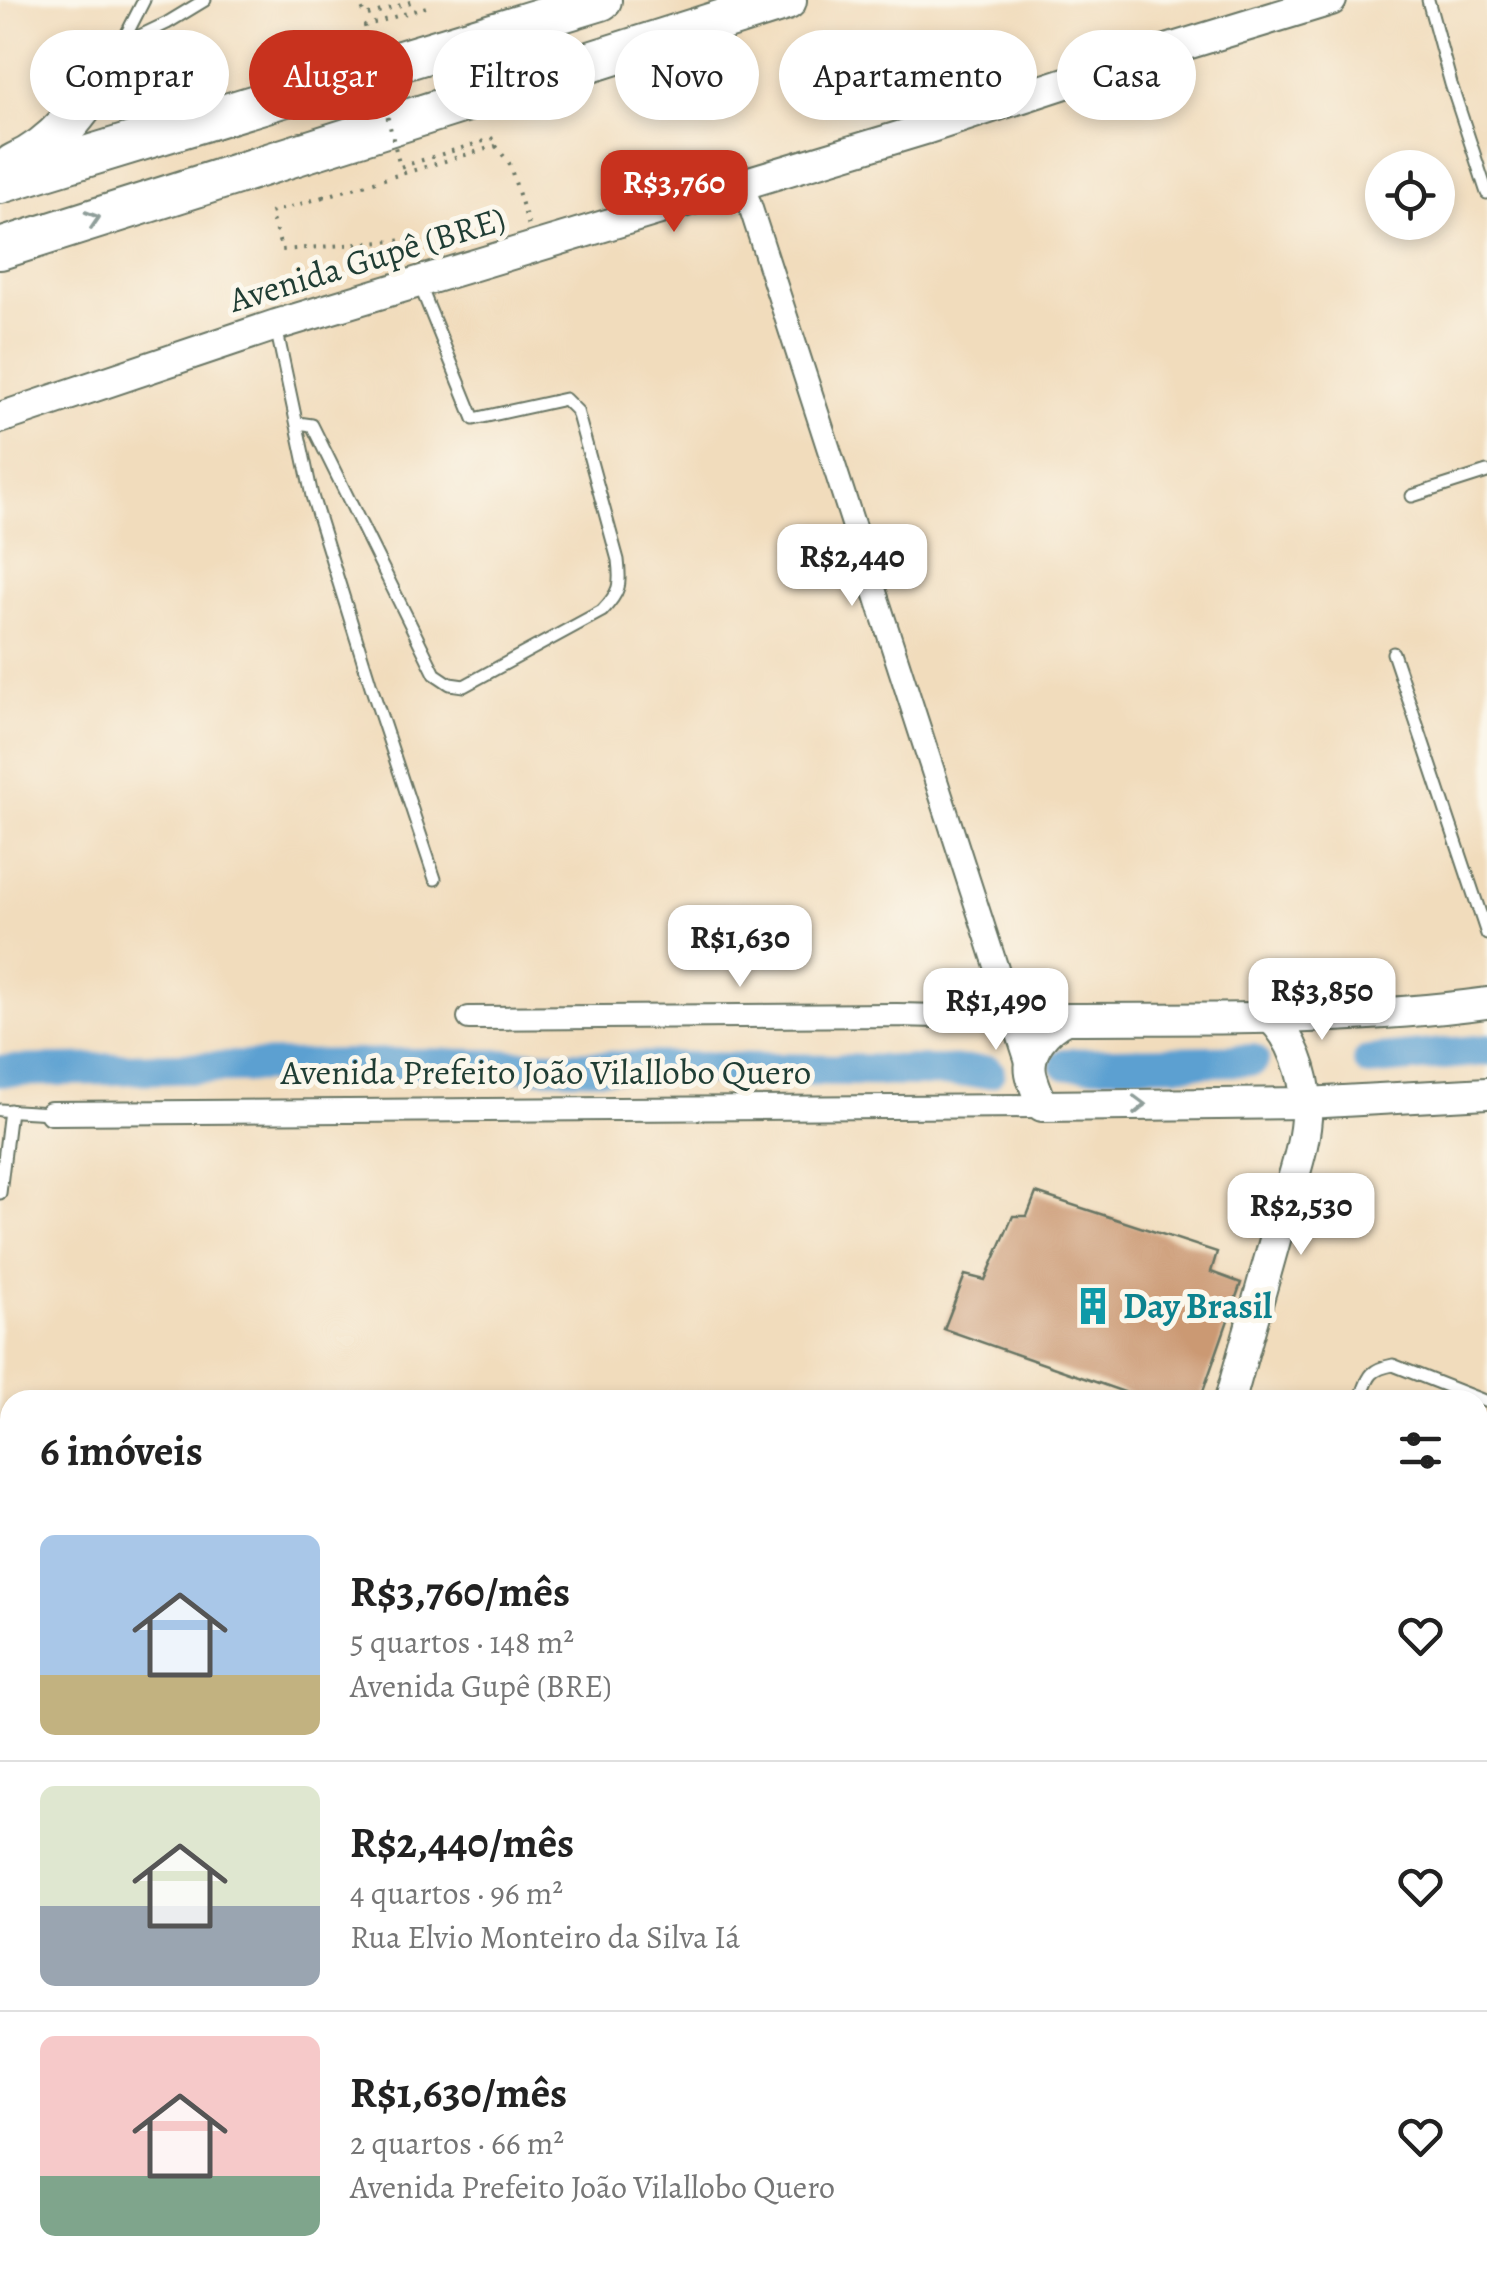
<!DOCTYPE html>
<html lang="pt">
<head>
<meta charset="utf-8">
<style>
  body { margin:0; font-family:Alegreya,serif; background:#f6f6f6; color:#222; height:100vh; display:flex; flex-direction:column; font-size:38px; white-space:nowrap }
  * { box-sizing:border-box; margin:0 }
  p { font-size:32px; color:#767676 }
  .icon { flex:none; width:55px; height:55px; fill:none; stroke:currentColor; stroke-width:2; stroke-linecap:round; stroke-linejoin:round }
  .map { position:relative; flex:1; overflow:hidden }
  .side { position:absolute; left:0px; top:1390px; width:1488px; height:892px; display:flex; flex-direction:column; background:#fff; border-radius:30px 30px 0 0; box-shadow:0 5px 15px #0003 }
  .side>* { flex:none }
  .top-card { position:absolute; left:30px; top:30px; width:1428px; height:90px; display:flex; gap:20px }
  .fabs { position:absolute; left:1365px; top:150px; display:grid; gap:20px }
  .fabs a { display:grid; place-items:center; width:90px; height:90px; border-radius:50%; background:#fff; box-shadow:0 5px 15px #0003; font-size:50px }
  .price { position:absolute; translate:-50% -85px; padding:0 22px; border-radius:20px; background:#fff; color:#222; font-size:32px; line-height:65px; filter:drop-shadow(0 2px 5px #0008) }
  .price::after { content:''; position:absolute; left:50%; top:60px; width:30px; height:22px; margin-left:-15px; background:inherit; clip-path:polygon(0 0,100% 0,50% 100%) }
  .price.on { background:#c8321e; color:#fff }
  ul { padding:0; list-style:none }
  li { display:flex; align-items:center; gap:30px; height:250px; padding:0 40px }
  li+li { border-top:2px solid #e0e0e0 }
  li span { display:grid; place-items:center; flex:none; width:280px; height:200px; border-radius:15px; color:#555 }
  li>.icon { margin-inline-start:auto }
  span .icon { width:120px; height:120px; fill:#fffc; stroke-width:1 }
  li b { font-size:42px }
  h2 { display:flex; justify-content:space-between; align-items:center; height:120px; padding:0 40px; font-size:42px }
  .tag { padding:0 35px; border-radius:45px; background:#fff; box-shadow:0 5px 15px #0003; font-size:35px; line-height:90px }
  .tag.on { background:#c8321e; color:#fff }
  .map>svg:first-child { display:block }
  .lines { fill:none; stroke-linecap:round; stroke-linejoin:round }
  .river { stroke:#5ca0d1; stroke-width:32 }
  .building { fill:#cb9973 }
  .lane-casing { stroke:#687564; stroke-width:15 }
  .street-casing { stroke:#687564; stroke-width:26 }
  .secondary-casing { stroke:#687564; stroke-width:34 }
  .highway-casing { stroke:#687564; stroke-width:44 }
  .path { stroke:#687564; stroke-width:4; stroke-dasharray:2.5 8; stroke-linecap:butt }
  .lane { stroke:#fff; stroke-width:11 }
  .street { stroke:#fff; stroke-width:22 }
  .secondary { stroke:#fff; stroke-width:30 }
  .highway { stroke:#fff; stroke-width:40 }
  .path-bridge { stroke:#687564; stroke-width:4; stroke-dasharray:2.5 8; stroke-linecap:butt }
  .oneway { stroke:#8f9e9a }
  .labels { text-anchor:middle; stroke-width:10; stroke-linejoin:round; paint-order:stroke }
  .street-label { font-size:35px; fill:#1f3d34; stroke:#fbf7ec }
  .culture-label { font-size:35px; font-weight:bold; fill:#0d838f; stroke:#fbf7ec; text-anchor:start }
</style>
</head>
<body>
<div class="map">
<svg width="1487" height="2281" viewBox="0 0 1487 2281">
  <rect width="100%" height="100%" fill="#fbf7ec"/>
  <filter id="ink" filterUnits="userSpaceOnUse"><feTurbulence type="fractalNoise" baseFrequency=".01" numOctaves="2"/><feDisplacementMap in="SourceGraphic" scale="20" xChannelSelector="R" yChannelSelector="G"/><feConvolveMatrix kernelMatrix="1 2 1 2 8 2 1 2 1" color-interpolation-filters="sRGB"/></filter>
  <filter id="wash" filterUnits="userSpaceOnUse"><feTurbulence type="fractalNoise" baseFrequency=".0048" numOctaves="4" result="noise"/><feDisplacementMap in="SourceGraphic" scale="40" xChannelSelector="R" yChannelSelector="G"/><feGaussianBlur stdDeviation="2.25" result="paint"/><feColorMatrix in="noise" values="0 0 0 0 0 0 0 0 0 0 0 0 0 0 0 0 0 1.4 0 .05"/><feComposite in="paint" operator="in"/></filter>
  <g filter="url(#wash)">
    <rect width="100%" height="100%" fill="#f1dcbc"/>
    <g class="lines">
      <g class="river">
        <polyline points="1369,1061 1487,1050"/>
        <polyline points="1066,1064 1253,1060"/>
        <polyline points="0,1071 407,1064 989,1072"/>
      </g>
    </g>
    <g id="blocks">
      <polygon class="building" points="1036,1193 1217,1252 1211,1272 1241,1283 1200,1400 1147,1400 944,1329 965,1275 985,1280 1013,1216 1027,1216"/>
    </g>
  </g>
  <g filter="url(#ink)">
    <use href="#blocks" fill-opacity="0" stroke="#687564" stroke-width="2.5"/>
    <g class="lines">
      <g class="lane-casing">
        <g id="lane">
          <polyline points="1428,0 1451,84 1487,193"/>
          <polyline points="121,45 167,23 205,0"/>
          <polyline points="121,45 144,0"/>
          <polyline points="276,327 312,496 371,686 435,879"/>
          <path d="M298 423 312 425 435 674 450 684 464 686 602 611C620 592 621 585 618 560L577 411 565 399 474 419 419 283"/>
          <polyline points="1412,496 1487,472"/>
          <polyline points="1393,653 1487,934"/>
          <polyline points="0,1110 51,1113"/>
          <polyline points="0,1193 10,1110"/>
          <path d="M1360 1400C1369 1378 1367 1370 1393 1365L1487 1402"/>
          <polyline points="1478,1858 1487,1862"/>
          <polyline points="30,2272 31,2276"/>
          <polyline points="304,2272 307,2281"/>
          <polyline points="1202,2281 1207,2272"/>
        </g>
      </g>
      <g class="street-casing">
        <g id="street">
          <polyline points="743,184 1030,1071"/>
          <polyline points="469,1018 897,1015 1066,1019"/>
          <polyline points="51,1113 1042,1106"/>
        </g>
      </g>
      <g class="secondary-casing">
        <g id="secondary">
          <polyline points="0,418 276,325 925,129 1157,53 1331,0"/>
          <path d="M1487 1003C1348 1022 1206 1018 1066 1019 1047 1028 1027 1049 1031 1073 1033 1084 1039 1095 1042 1106L1307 1103 1487 1093"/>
          <path d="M1230 1400C1247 1341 1263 1281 1280 1222 1290 1186 1309 1139 1306 1102 1305 1074 1292 1037 1271 1018"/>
          <polyline points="618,2281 645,2272"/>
        </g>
      </g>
      <g class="highway-casing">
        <g id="highway">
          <path d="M14 164C58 145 83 107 108 69"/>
          <polyline points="0,183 601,0"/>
          <polyline points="0,249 786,0"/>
        </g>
      </g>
      <g class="path">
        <polyline points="357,0 365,16 417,0"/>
        <polyline points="496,146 509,163 529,226"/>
        <polyline points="323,197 270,213 282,250 493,233"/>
      </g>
      <use href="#lane" class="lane"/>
      <use href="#street" class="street"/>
      <use href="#secondary" class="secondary"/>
      <use href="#highway" class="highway"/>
      <polyline class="path-bridge" points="323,197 496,146 494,138 400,167 365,26 426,7 423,0"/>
    </g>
    <defs><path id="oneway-chevron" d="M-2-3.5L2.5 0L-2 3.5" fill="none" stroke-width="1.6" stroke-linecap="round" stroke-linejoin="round" transform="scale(2.5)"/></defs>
    <g class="oneway">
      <use href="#oneway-chevron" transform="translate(93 219) rotate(-18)"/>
      <use href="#oneway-chevron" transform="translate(1139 1105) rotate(-1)"/>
    </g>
  </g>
  <defs>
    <g id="building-bare" transform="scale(3)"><path d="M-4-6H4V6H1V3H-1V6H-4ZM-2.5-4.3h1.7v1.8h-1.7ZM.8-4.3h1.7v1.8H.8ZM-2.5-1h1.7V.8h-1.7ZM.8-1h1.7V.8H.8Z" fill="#0f9aa8" stroke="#fbf7ec" stroke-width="2.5" paint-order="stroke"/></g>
  </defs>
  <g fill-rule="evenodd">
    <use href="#building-bare" x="1093" y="1306"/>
  </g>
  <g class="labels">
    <g class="street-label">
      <text transform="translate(367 259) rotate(-17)" y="12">Avenida Gupê (BRE)</text>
      <text x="546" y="1084">Avenida Prefeito João Vilallobo Quero</text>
    </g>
    <g class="culture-label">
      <text x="1123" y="1318">Day Brasil</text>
    </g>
  </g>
</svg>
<div class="fabs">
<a><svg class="icon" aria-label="locate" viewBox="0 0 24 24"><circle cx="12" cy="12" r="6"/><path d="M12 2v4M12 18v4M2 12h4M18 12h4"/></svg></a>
</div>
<b class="price on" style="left:674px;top:235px">R$3,760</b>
<b class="price" style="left:852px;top:609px">R$2,440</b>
<b class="price" style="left:740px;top:990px">R$1,630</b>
<b class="price" style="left:1322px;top:1043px">R$3,850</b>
<b class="price" style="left:996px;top:1053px">R$1,490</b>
<b class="price" style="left:1301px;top:1258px">R$2,530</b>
<div class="top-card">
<a class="tag">Comprar</a>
<a class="tag on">Alugar</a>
<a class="tag">Filtros</a>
<a class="tag">Novo</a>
<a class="tag">Apartamento</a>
<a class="tag">Casa</a>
</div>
<section class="side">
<h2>6 imóveis<svg class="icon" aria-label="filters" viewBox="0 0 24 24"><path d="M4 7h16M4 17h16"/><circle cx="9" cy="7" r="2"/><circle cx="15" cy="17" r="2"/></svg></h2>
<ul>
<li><span style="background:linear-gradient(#a9c7e8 70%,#c2b280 0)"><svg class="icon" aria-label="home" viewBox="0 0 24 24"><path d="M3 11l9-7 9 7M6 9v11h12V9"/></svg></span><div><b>R$3,760/mês</b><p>5 quartos · 148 m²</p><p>Avenida Gupê (BRE)</p></div><svg class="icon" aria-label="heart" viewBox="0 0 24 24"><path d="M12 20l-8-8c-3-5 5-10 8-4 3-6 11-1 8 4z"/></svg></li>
<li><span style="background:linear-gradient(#dfe7d0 60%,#9aa5b1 0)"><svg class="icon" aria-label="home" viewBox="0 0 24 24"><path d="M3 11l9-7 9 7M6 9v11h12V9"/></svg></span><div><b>R$2,440/mês</b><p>4 quartos · 96 m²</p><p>Rua Elvio Monteiro da Silva Iá</p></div><svg class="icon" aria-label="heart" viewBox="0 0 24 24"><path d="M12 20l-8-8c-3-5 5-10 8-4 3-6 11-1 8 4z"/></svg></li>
<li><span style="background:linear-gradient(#f6c9c9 70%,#7fa58c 0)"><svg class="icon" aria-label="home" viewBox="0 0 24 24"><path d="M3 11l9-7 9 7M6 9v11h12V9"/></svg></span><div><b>R$1,630/mês</b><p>2 quartos · 66 m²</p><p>Avenida Prefeito João Vilallobo Quero</p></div><svg class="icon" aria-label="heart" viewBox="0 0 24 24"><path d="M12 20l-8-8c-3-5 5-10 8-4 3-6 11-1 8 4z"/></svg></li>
</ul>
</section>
</div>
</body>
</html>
